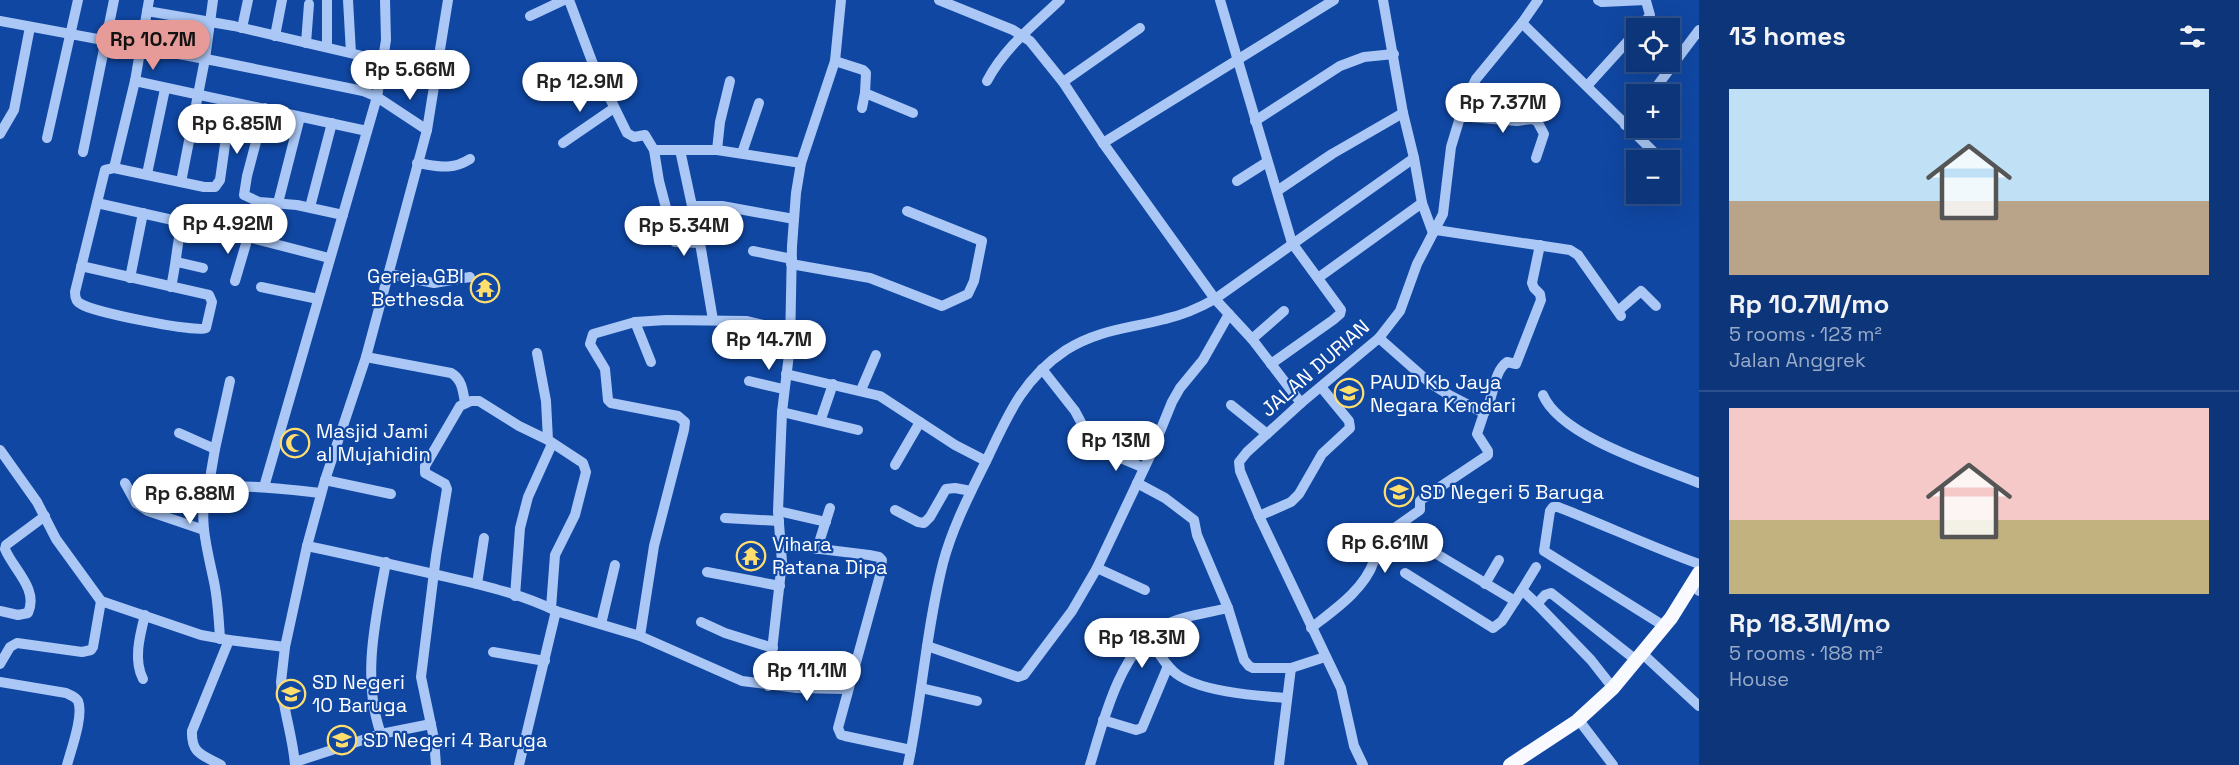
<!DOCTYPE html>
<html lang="en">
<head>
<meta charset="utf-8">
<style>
  body { margin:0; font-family:"Space Grotesk",sans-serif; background:#1a4081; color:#f1f3f6; height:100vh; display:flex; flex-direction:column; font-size:22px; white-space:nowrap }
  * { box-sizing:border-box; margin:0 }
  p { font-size:20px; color:#9aabc7 }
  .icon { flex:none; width:33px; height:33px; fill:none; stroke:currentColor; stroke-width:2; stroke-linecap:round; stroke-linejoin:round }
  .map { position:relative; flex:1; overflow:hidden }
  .sheet { display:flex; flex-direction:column; background:#0c357a; width:540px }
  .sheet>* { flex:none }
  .controls { position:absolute; left:1626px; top:18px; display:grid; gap:12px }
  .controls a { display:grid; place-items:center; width:54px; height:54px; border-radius:0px; background:#0c357a; box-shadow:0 6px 24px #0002,0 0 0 2px #2c508b; font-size:30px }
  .price { position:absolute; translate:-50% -51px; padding:0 14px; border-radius:21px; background:#fff; color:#222; font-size:20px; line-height:39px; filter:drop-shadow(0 2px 3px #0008) }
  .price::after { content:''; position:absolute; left:50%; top:36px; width:18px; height:14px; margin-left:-9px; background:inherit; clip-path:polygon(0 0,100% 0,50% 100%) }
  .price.selected { background:#e69b98; color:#111 }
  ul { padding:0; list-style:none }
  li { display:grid; align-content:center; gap:12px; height:318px; padding:0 30px }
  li+li { border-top:2px solid #2c508b }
  li span { display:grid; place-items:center; height:186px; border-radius:0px; color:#555 }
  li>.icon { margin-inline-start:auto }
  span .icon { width:108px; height:108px; fill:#fffc; stroke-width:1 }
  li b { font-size:26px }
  h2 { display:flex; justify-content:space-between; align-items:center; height:72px; padding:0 30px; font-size:26px }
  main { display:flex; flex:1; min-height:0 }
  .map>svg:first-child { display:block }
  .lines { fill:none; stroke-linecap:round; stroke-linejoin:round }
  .minor { stroke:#aac7f6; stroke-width:10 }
  .major { stroke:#f8faff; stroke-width:14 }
  .labels { text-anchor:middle; stroke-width:4.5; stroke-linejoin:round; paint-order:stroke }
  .poi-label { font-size:20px; fill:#fff; stroke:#1047a2; text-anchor:start }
  .street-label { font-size:20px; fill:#fff; stroke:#1047a2 }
</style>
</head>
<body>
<main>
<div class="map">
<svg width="1699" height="765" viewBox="0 0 1699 765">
  <rect width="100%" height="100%" fill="#1047a2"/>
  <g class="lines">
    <g class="minor">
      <polyline points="327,0 327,47"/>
      <polyline points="348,0 351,53"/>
      <polyline points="569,0 593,64 627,133 634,137 645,135 654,150 659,181 675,242 700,243 680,150"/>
      <polyline points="939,0 1013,30 1030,41 1063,82 1103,143 1215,299 1252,339 1301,403"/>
      <polyline points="1220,0 1292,243 1341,310 1340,314 1333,320 1271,364"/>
      <polyline points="1598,0 1602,2 1646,0"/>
      <polyline points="147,11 234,26 384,61"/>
      <polyline points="530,16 564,0"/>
      <polyline points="0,21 216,61 363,91 377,97 427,130"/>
      <polyline points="1522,23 1662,160"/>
      <polyline points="242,28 248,0"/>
      <polyline points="1640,28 1650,15 1646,1"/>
      <polyline points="275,36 282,0"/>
      <polyline points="306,43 309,4"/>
      <polyline points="835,61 863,70 866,73 865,93 862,108"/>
      <polyline points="135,81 367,131"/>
      <path d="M987 81C1005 47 1033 26 1060 0"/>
      <polyline points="1063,82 1140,28"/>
      <polyline points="1587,86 1636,32"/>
      <polyline points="546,93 593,64"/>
      <polyline points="865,93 913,113"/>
      <polyline points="1651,94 1699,30"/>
      <polyline points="265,108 247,176 244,195 259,202 297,205 343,215"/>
      <polyline points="1459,116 1517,121 1532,119 1537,121 1544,134 1536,158"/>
      <polyline points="1255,121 1340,66 1364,57 1394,54"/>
      <polyline points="1625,125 1636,113"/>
      <polyline points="0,134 14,110 30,27"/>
      <polyline points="47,138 78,0"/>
      <polyline points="563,143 614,108"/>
      <polyline points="1103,143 1334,0"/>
      <polyline points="654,150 717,150 801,163"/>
      <polyline points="717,150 720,122 730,81"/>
      <polyline points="83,152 114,0"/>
      <polyline points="742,153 759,103"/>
      <polyline points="1414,158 1422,203"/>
      <path d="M417 163C438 166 451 171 470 159"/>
      <polyline points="114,168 135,81 149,0"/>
      <polyline points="147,174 165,89"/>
      <polyline points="1237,181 1267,162"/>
      <polyline points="181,182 205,59 213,0"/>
      <polyline points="1277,191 1332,154 1403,113"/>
      <polyline points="97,203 248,237 329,258"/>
      <polyline points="278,203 300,117"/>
      <polyline points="692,206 722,206 794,219"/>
      <polyline points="310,207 332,123"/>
      <polyline points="1436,230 1570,250 1578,255 1621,316"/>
      <polyline points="700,243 713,320"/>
      <polyline points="753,251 792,259"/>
      <polyline points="177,262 203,268"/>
      <polyline points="791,264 870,278 942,306 968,294 974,281 982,241 907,211"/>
      <path d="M81 266 209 295 212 302 206 328C196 333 93 312 81 304 76 302 75 297 75 292L105 170 114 168 204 187H215L220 180 231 102"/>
      <polyline points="389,274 434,283 470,277"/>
      <polyline points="130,278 143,213"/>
      <polyline points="1318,278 1422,203 1433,233"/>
      <polyline points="235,281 248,237"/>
      <path d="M171 287C176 265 177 244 182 222"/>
      <polyline points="261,287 318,299"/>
      <polyline points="1618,311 1641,291 1656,306"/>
      <polyline points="635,322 651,362"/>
      <polyline points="791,331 746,321 666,320 635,322 593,334 590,344 605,369 608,400 611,403 678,416 685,422 684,430 654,546 640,636 742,681 797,688 847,689"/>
      <path d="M1379 338 1430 383 1449 395 1484 413C1495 398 1492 373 1507 362L1516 364 1541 300 1540 294 1534 288 1532 283 1540 245"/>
      <polyline points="1252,339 1284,311"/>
      <polyline points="537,353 546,401 548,440 583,463 586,472 575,515 555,555 551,608"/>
      <path d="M366 357 451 373C462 379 463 391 465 403"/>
      <polyline points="1042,369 1075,411 1083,426"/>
      <polyline points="786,374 880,396 955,445 986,461"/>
      <polyline points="749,381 783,389"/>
      <polyline points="861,390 876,355"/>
      <path d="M1543 395C1561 437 1657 466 1699 483"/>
      <polyline points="1231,405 1267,434"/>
      <polyline points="782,412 858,430"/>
      <polyline points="821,419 833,384"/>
      <polyline points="179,433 215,449"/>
      <polyline points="1099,449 1144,468"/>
      <polyline points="0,450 37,502 56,539 101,601"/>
      <polyline points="895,465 920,422"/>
      <polyline points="325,480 391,494"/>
      <polyline points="125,483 136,503 148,511 204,530"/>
      <polyline points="1137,483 1165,498 1194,520 1197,535 1228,608 1244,660 1249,666 1253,668 1291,668 1325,657"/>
      <polyline points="264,487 377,97 386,40 385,0"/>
      <polyline points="208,490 215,449 230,381"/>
      <polyline points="895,510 918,522 924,523 930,517 946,489 955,488 971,491"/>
      <polyline points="778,511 826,522"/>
      <polyline points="1259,516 1291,502 1299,494 1322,454 1350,428 1349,421 1321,387"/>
      <polyline points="725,518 779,521"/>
      <polyline points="780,544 869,555 879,557 882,560 880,575 838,728 841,735 845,736 911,750"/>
      <path d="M307 546C355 556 403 567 451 578 486 586 524 595 556 611"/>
      <polyline points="817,549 830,508"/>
      <polyline points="1430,550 1515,601"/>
      <polyline points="1097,568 1145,590"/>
      <polyline points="707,572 780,586"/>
      <polyline points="1405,573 1493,628 1502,621 1522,590 1537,604"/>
      <polyline points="477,584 484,538"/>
      <polyline points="1485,584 1499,560"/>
      <polyline points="1522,590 1536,567"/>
      <polyline points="1698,590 1699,591"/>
      <polyline points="515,596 520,528 528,497 552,444"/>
      <path d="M0 611 18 615 28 613C39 589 13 569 5 549L6 545 45 516"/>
      <polyline points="701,622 725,633 773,648"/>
      <polyline points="601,624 615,565"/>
      <path d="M1664 626 1544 551 1550 511 1553 507H1558C1605 525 1651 547 1699 564"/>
      <path d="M1311 628C1334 610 1364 590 1374 561L1368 549 1369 546 1420 510V501L1422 499 1488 455V451L1477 434 1484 413"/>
      <path d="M1148 637C1156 648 1163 662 1173 671 1195 692 1258 696 1287 698"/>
      <path d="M220 639C219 621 218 604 215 587 210 559 196 517 208 490 224 481 300 491 321 493"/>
      <polyline points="229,640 285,647"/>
      <polyline points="927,646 1018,677 1024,675 1072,611 1097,568 1150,456 1172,402 1180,388 1203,360 1229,314"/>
      <polyline points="493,652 545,661"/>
      <polyline points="1646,657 1699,706"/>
      <path d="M0 664 10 647 17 643 82 652 91 650 93 647 101 601 201 635 229 640 192 731C191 754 203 755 221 765"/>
      <path d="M143 679C133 660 140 635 145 615"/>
      <path d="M0 682 66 693C70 695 75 696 78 701 84 715 71 750 67 765"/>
      <polyline points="768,686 782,562 778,511 782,412 790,346 792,246 796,193 801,163 835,61 841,0"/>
      <polyline points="921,688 977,701"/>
      <polyline points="1613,688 1591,660 1537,604 1545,595 1551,593 1636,660"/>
      <polyline points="1103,720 1136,730 1142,728 1168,666"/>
      <polyline points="1581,723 1613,765"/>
      <path d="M381 734C361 678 376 618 386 562"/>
      <polyline points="295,762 381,734 431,724"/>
      <path d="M295 765C293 737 283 710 281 682L285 647 307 546 325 480 366 357 427 130 448 0"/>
      <polyline points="436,765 434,739 421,677 436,556 447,489 445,484 425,473 425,466 460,406 471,401 479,401 519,426 548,440"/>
      <polyline points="519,765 556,611 640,636"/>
      <path d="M908 765C922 698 926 630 943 563 953 525 972 490 989 455 1009 412 1025 377 1066 350 1100 329 1128 329 1165 319 1183 315 1199 308 1215 299L1414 158 1403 113 1383 0"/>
      <path d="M1090 765C1103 722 1120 651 1161 627 1180 616 1207 613 1228 608"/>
      <polyline points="1279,765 1291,668"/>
      <polyline points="1363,765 1354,746 1341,688 1259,516 1240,471 1239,462 1247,452 1301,403 1379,338 1400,311 1417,264 1443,214 1451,147 1465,101 1476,79 1522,23 1538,0"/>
    </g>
    <polyline class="major" points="1510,765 1577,721 1613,688 1671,618 1699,573"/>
  </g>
  <defs>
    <g id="temple-ring" transform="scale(1.5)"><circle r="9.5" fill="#1047a2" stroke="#ffde6e" stroke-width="1.5"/><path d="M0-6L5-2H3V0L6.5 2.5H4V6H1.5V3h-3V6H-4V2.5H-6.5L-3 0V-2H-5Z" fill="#ffde6e"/></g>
    <g id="school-ring" transform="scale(1.5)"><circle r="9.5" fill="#1047a2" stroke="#ffde6e" stroke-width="1.5"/><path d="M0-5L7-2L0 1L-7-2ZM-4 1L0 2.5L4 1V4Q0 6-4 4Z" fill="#ffde6e"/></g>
    <g id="mosque-ring" transform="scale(1.5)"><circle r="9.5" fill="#1047a2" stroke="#ffde6e" stroke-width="1.5"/><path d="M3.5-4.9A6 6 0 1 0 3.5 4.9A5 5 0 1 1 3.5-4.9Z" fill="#ffde6e"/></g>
  </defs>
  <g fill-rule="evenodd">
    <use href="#temple-ring" x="485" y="288"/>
    <use href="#school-ring" x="1349" y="393"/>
    <use href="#mosque-ring" x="295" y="443"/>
    <use href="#school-ring" x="1399" y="492"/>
    <use href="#temple-ring" x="751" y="556"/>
    <use href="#school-ring" x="291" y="694"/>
    <use href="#school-ring" x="342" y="740"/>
  </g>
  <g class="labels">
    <g class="poi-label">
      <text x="464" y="283" text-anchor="end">Gereja GBI<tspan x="464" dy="23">Bethesda</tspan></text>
      <text x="1370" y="389">PAUD Kb Jaya<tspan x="1370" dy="23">Negara Kendari</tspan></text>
      <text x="316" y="438">Masjid Jami<tspan x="316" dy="23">al Mujahidin</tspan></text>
      <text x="1420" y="499">SD Negeri 5 Baruga</text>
      <text x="772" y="551">Vihara<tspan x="772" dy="23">Ratana Dipa</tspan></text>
      <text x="312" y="689">SD Negeri<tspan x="312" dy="23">10 Baruga</tspan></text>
      <text x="363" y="747">SD Negeri 4 Baruga</text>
    </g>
    <g class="street-label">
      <text transform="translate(1315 368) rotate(-41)" y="7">JALAN DURIAN</text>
    </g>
  </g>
</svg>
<div class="controls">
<a><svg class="icon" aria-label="locate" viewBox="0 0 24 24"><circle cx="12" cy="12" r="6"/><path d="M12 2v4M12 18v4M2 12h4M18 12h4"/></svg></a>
<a>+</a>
<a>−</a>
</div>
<b class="price selected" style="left:153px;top:71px">Rp 10.7M</b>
<b class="price" style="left:410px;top:101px">Rp 5.66M</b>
<b class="price" style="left:580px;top:113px">Rp 12.9M</b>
<b class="price" style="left:1503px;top:134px">Rp 7.37M</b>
<b class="price" style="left:237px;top:155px">Rp 6.85M</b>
<b class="price" style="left:228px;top:255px">Rp 4.92M</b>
<b class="price" style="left:684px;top:257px">Rp 5.34M</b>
<b class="price" style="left:769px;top:371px">Rp 14.7M</b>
<b class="price" style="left:1116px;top:472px">Rp 13M</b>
<b class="price" style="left:190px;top:525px">Rp 6.88M</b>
<b class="price" style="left:1385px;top:574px">Rp 6.61M</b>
<b class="price" style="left:1142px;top:669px">Rp 18.3M</b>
<b class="price" style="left:807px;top:702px">Rp 11.1M</b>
</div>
<section class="sheet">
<h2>13 homes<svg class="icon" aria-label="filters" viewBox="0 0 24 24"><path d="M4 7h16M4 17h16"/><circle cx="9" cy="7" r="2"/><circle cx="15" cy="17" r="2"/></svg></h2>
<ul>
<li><span style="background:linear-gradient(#bfe0f5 60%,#b9a48a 0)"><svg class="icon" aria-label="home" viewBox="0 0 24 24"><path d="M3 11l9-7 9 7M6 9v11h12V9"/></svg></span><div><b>Rp 10.7M/mo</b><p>5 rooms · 123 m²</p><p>Jalan Anggrek</p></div></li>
<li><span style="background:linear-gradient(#f6c9c9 60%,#c2b280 0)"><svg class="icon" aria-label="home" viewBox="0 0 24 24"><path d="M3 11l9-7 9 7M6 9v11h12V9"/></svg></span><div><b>Rp 18.3M/mo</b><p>5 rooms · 188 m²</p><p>House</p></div></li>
</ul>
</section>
</main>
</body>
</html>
